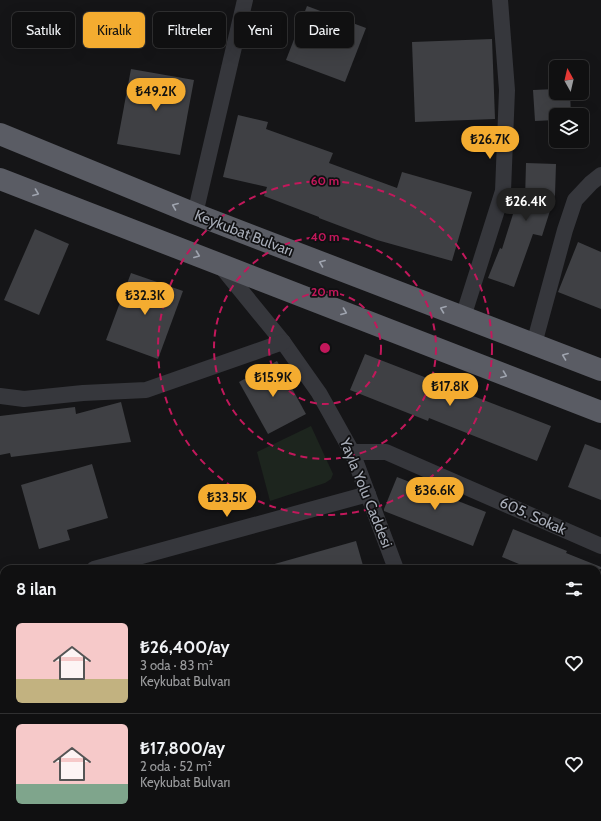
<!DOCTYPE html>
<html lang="tr">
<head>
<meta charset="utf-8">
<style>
  body { margin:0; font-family:Cabin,sans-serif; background:#19191a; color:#f1f3f6; height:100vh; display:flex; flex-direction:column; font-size:15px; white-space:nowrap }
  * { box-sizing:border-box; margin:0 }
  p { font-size:13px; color:#9c9d9f }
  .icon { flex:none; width:22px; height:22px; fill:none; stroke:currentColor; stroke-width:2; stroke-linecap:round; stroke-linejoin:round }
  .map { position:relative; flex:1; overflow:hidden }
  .details { position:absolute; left:0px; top:565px; width:601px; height:256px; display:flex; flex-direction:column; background:#101011; border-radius:12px 12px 0 0; box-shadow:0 4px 16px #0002,0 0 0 1px #303031 }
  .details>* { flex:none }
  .hud { position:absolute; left:12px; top:12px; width:400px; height:36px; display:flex; gap:8px }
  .needle { width:26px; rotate:352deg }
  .controls { position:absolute; left:549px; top:60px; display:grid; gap:8px }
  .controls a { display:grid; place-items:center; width:40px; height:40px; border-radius:6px; background:#101011; box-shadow:0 4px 16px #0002,0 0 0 1px #303031; font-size:20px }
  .price { position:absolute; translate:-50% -34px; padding:0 9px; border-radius:14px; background:#f4ac30; color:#111; font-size:13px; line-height:26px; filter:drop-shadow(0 1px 2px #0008) }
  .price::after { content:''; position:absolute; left:50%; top:24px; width:12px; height:9px; margin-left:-6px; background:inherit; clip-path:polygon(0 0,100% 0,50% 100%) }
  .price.active { background:#222; color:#fff }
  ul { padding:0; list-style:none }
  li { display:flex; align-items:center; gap:12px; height:100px; padding:0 16px }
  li+li { border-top:1px solid #303031 }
  li span { display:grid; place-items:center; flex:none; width:112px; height:80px; border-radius:6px; color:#555 }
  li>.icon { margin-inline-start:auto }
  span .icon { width:48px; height:48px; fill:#fffc; stroke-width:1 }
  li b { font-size:17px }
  h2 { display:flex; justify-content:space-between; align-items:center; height:48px; padding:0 16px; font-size:17px }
  .chip { padding:0 14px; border-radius:6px; background:#101011; box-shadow:0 4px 16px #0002,0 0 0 1px #303031; font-size:14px; line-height:36px }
  .chip.active { background:#f4ac30; color:#111 }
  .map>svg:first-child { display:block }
  .green { fill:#1d251e }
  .building { fill:#3f4044 }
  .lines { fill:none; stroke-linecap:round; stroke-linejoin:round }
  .minor { stroke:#36373c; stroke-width:16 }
  .trunk { stroke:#5a5c64; stroke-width:22 }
  .oneway { stroke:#9fa4af }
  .ring { fill:none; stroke:#c2185b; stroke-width:2; stroke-dasharray:7 5 }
  .labels { text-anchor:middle; stroke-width:3.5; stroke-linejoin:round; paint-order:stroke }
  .street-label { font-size:15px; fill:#a7acb7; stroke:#101012 }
  .centre { fill:#c2185b; stroke:#101012; stroke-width:2 }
  .ring-label { font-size:12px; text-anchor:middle; font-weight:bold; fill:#c2185b; stroke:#101012; stroke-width:3.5; stroke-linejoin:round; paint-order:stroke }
</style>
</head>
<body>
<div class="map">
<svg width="601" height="821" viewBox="0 0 601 821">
  <rect width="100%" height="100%" fill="#151517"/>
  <polygon class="green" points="311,426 333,474 331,479 325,483 270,501 257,452"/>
  <g class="building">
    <polygon points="307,6 366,28 345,82 286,60"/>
    <polygon points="492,39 495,119 415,122 412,42"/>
    <polygon points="131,69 194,80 180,155 117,144"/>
    <polygon points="556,89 556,93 570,93 571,115 556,115 556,120 535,121 533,90"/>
    <polygon points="238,115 268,122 266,129 333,153 329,163 397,188 402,172 472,192 452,261 377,240 319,218 319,217 264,196 267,187 223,177"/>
    <polygon points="526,163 556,164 555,195 542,236 533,234 514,287 488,278 500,248 502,249 518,198 525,200"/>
    <polygon points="35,229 69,244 39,315 4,300"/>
    <polygon points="578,242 601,252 601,309 558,292"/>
    <polygon points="131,273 183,291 158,359 106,340"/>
    <polygon points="365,354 551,426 537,461 429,418 428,421 350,390"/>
    <polygon points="277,361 306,414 268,434 239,382"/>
    <polygon points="121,402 131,442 11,457 10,453 0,455 0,416 75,407 76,414"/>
    <polygon points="585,444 601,450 601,500 568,487"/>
    <polygon points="92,464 108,518 67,530 70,540 39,549 21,485"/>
    <polygon points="397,477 486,512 473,546 384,511 384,509"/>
    <polygon points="513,529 567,551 566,553 601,567 601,569 531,569 502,557"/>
    <polygon points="356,541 364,569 272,569 271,565"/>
  </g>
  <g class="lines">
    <g class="minor">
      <polyline points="195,214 245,0"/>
      <polyline points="220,265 283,342 319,393 352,452 396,569"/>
      <polyline points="463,317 503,191 507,90 500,0"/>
      <polyline points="534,344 565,230 575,200 591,183 601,175"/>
      <polyline points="0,396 24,399 83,393 146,390 283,342"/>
      <polyline points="352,452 386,452 601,546"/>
      <polyline points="94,569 368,494"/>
      <polyline points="0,595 4,594"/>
      <polyline points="597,683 601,679"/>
      <polyline points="0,795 4,794"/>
      <polyline points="451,817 455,821"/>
      <polyline points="429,821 433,817"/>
    </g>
    <g class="trunk">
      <polyline points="0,134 195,214 601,370"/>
      <polyline points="0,179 601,412"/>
    </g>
  </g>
  <defs><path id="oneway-chevron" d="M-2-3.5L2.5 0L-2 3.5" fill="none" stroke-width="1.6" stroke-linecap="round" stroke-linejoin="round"/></defs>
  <g class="oneway">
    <use href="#oneway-chevron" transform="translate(36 193) rotate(21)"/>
    <use href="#oneway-chevron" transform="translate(175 206) rotate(-158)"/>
    <use href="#oneway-chevron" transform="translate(197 255) rotate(21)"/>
    <use href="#oneway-chevron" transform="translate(322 263) rotate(-159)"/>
    <use href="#oneway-chevron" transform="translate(443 309) rotate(-159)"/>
    <use href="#oneway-chevron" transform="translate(344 312) rotate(21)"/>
    <use href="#oneway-chevron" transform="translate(565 356) rotate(-159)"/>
    <use href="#oneway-chevron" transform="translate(504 375) rotate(21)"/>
  </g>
  <g class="ring">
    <circle cx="325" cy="348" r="56"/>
    <circle cx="325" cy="348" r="111"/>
    <circle cx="325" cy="348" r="167"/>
  </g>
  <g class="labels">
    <g class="street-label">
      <text transform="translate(244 233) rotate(21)" y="5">Keykubat Bulvarı</text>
      <text transform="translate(366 493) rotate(68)" y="5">Yayla Yolu Caddesi</text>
      <text transform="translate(533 516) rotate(24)" y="5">605. Sokak</text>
    </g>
  </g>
  <circle cx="325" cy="348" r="6" class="centre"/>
  <g class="ring-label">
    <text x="325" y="185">60 m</text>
    <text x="325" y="241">40 m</text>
    <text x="325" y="296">20 m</text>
  </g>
</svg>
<div class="controls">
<a><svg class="needle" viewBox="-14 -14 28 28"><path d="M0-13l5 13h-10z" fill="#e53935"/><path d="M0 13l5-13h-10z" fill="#9c9d9f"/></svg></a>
<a><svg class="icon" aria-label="layers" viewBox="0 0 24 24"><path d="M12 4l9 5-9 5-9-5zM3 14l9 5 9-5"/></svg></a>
</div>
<b class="price" style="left:156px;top:112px">₺49.2K</b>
<b class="price" style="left:490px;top:160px">₺26.7K</b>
<b class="price active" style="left:526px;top:222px">₺26.4K</b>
<b class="price" style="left:145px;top:316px">₺32.3K</b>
<b class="price" style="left:273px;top:398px">₺15.9K</b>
<b class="price" style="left:450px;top:407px">₺17.8K</b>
<b class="price" style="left:435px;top:511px">₺36.6K</b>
<b class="price" style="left:227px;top:518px">₺33.5K</b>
<div class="hud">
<a class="chip">Satılık</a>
<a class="chip active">Kiralık</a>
<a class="chip">Filtreler</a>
<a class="chip">Yeni</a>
<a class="chip">Daire</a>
</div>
<section class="details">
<h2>8 ilan<svg class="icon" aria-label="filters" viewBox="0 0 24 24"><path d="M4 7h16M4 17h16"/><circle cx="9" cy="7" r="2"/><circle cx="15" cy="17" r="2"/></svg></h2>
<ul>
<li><span style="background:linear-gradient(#f6c9c9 70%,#c2b280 0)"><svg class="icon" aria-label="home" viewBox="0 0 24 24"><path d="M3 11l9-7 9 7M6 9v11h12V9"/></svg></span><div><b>₺26,400/ay</b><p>3 oda · 83 m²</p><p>Keykubat Bulvarı</p></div><svg class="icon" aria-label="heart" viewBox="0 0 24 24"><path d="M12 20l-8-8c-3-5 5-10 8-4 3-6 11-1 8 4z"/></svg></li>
<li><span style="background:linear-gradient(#f6c9c9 75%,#7fa58c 0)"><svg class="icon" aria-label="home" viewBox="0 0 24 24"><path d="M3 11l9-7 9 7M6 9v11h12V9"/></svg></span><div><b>₺17,800/ay</b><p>2 oda · 52 m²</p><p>Keykubat Bulvarı</p></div><svg class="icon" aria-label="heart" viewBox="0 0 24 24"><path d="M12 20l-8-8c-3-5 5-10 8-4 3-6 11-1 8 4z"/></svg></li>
</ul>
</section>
</div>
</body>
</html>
